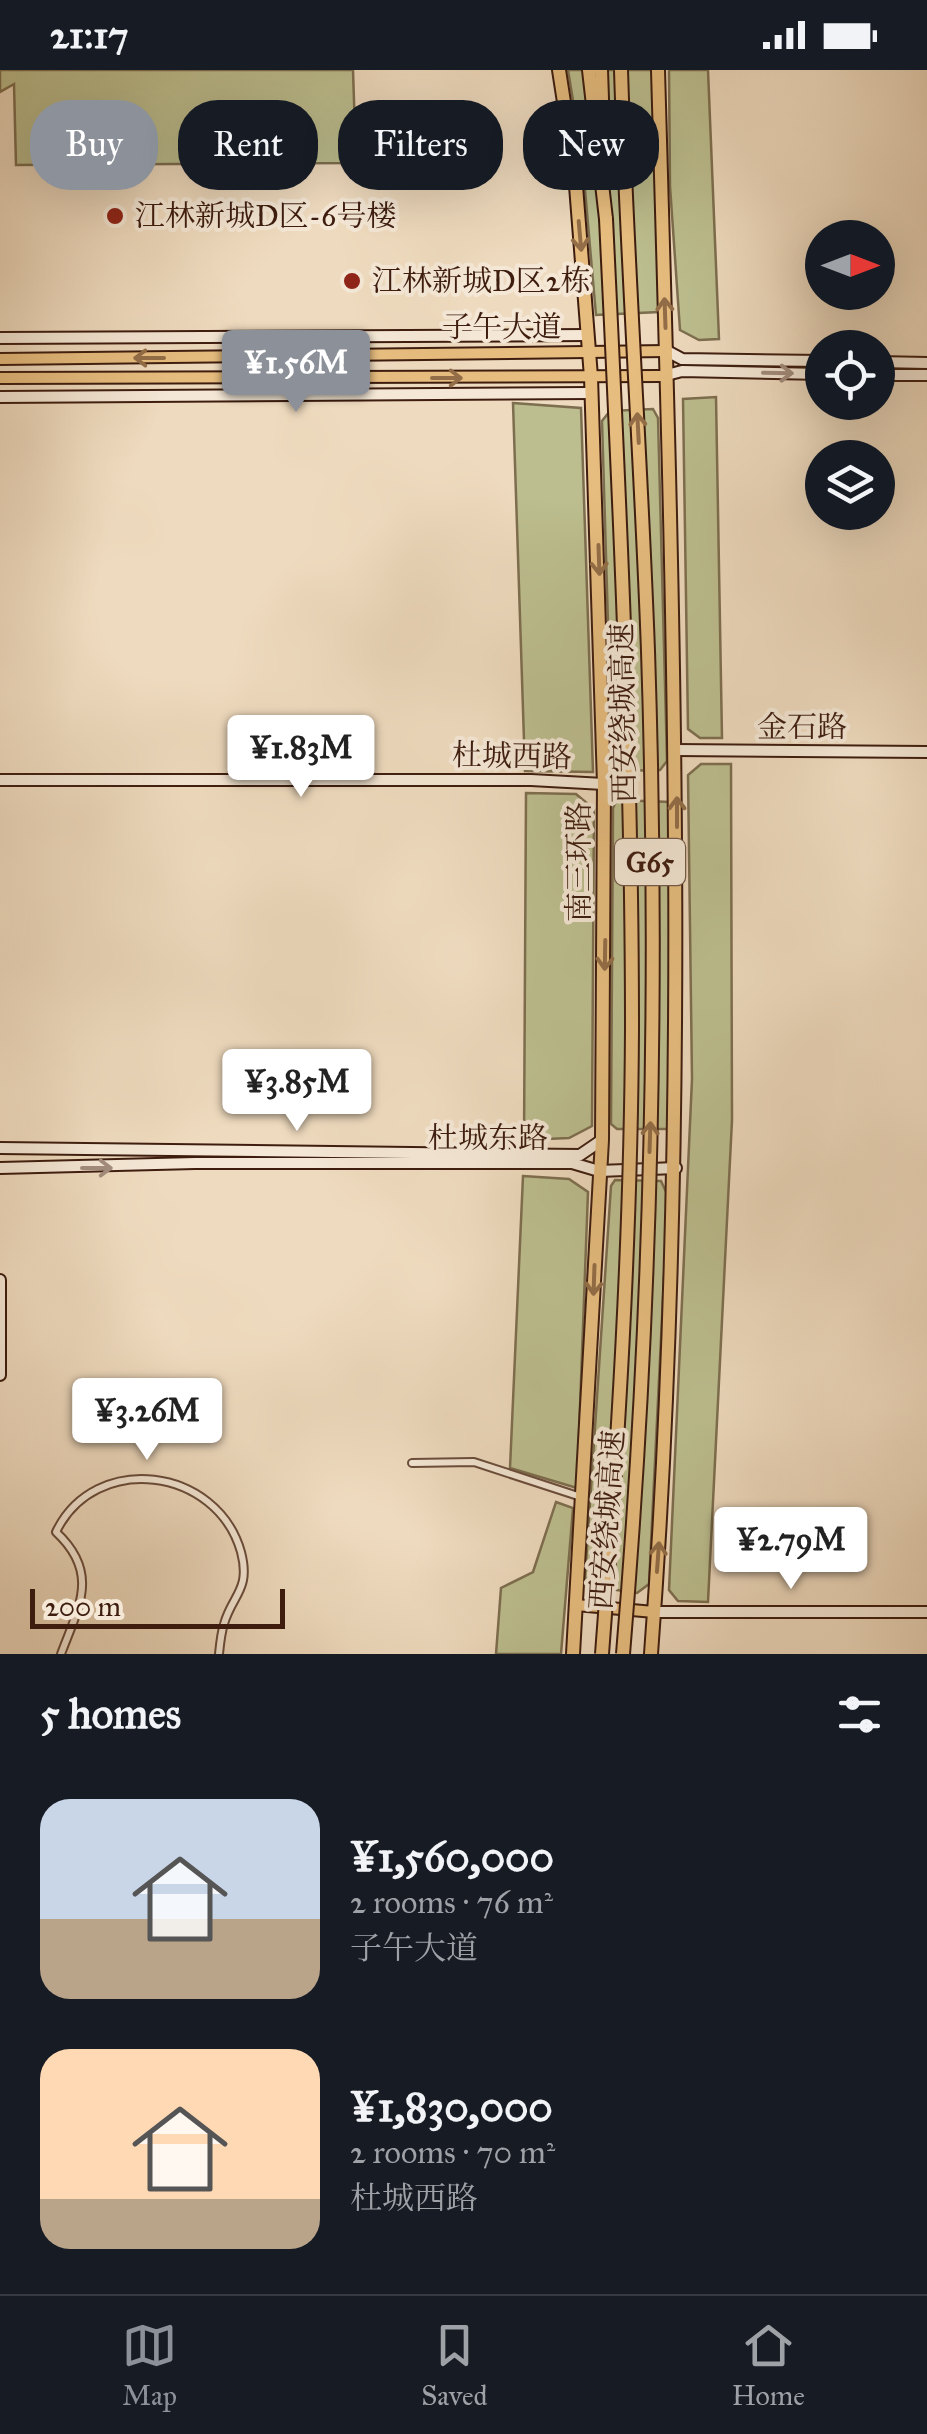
<!DOCTYPE html>
<html lang="en">
<head>
<meta charset="utf-8">
<style>
  body { margin:0; font-family:"IM FELL Great Primer","Noto Serif SC",serif; background:#20242c; color:#f1f3f6; height:100vh; display:flex; flex-direction:column; font-size:38px; white-space:nowrap }
  * { box-sizing:border-box; margin:0 }
  p { font-size:32px; color:#9ea1a6 }
  .icon { flex:none; width:55px; height:55px; fill:none; stroke:currentColor; stroke-width:2; stroke-linecap:round; stroke-linejoin:round }
  .map { position:relative; height:1584px; overflow:hidden }
  .side { display:flex; flex-direction:column; background:#171b24; flex:1 }
  .side>* { flex:none }
  .banner { position:absolute; left:30px; top:30px; width:868px; height:90px; display:flex; gap:20px }
  .needle { width:65px; rotate:90deg }
  .buttons { position:absolute; left:805px; top:150px; display:grid; gap:20px }
  .buttons a { display:grid; place-items:center; width:90px; height:90px; border-radius:50%; background:#171b24; box-shadow:0 10px 40px #0002; font-size:50px }
  .scale { position:absolute; left:30px; bottom:25px; width:255px; box-sizing:border-box; padding-left:10px; border:5px solid #3e1d0f; border-top:0; font-size:28px; line-height:35px; white-space:nowrap; color:#3e1d0f; -webkit-text-stroke:8px #f4e7d5; paint-order:stroke }
  .price { position:absolute; translate:-50% -85px; padding:0 22px; border-radius:10px; background:#fff; color:#222; font-size:32px; line-height:65px; filter:drop-shadow(0 2px 5px #0008) }
  .price::after { content:''; position:absolute; left:50%; top:60px; width:30px; height:22px; margin-left:-15px; background:inherit; clip-path:polygon(0 0,100% 0,50% 100%) }
  .price.active { background:#8c9099; color:#fff }
  ul { padding:0; list-style:none }
  li { display:flex; align-items:center; gap:30px; height:250px; padding:0 40px }
  li span { display:grid; place-items:center; flex:none; width:280px; height:200px; border-radius:30px; color:#555 }
  li>.icon { margin-inline-start:auto }
  span .icon { width:120px; height:120px; fill:#fffc; stroke-width:1 }
  li b { font-size:42px }
  h2 { display:flex; justify-content:space-between; align-items:center; height:120px; padding:0 40px; font-size:42px }
  .chip { padding:0 35px; border-radius:40px; background:#171b24; box-shadow:0 10px 40px #0002; font-size:35px; line-height:90px }
  .chip.active { background:#8c9099; color:#fff }
  .status { display:flex; justify-content:space-between; align-items:center; height:70px; padding:0 50px; background:#171b24; direction:ltr }
  .status svg { height:28px; fill:currentColor }
  .tab-bar { display:flex; justify-content:space-around; align-items:center; height:140px; border-top:2px solid #363941; background:#171b24; font-size:28px; color:#9ea1a6 }
  .tab-bar a { display:grid; justify-items:center; gap:5px }
  .tab-bar .active { color:#8c9099 }
  .map>svg:first-child { display:block }
  .green { fill:#bcbe8f; stroke:#7d6e4f; stroke-width:2.5 }
  .lines { fill:none; stroke-linecap:round; stroke-linejoin:round }
  .street-casing { stroke:#6a4c3b; stroke-width:10 }
  .secondary-casing { stroke:#3e1d0f; stroke-width:14 }
  .primary-casing { stroke:#3e1d0f; stroke-width:14 }
  .highway-casing { stroke:#3e1d0f; stroke-width:16 }
  .street { stroke:#f4e7d5; stroke-width:6 }
  .secondary { stroke:#f4e7d5; stroke-width:10 }
  .primary { stroke:#e7bd7f; stroke-width:10 }
  .highway { stroke:#e7bd7f; stroke-width:12 }
  .highway-bridge-casing { stroke:#3e1d0f; stroke-width:16; stroke-linecap:butt }
  .highway-bridge { stroke:#e7bd7f; stroke-width:12 }
  .oneway { stroke:#926d47 }
  .oneway2 { stroke:#a28c7c }
  .poi-dot { fill:#8f2418; stroke:#f4e7d5; stroke-width:4 }
  .labels { text-anchor:middle; stroke-width:8; stroke-linejoin:round; paint-order:stroke }
  .shield { fill:#f4e7d5; stroke:#755a4a; stroke-width:2.5 }
  .shield-label { font-size:28px; font-weight:bold; fill:#3e1d0f }
  .poi-label { font-size:30px; fill:#3e1d0f; stroke:#f4e7d5; text-anchor:start }
  .street-label { font-size:30px; fill:#3e1d0f; stroke:#f4e7d5 }
</style>
</head>
<body>
<div class="status"><b>21:17</b><svg viewBox="0 0 49 12"><path d="M0 12V9h3v3zM5 12V6h3v6zM10 12V3h3v9zM15 12V0h3v12zM26 1h20v11H26zM47 4h2v5h-2z"/></svg></div>
<div class="map">
<svg width="927" height="1584" viewBox="0 0 927 1584">
  <rect width="100%" height="100%" fill="#eedabe"/>
  <filter id="stains"><feTurbulence type="fractalNoise" baseFrequency=".002" numOctaves="4"/><feColorMatrix values="0 0 0 0 .2 0 0 0 0 .09 0 0 0 0 .02 0 0 0 .5 -.17"/></filter>
  <radialGradient id="worn" r=".72"><stop offset=".6" stop-color="#630" stop-opacity="0"/><stop offset="1" stop-color="#630" stop-opacity=".3"/></radialGradient>
  <g class="green">
    <polygon points="0,0 353,0 356,93 16,95 14,14 0,22"/>
    <polygon points="568,0 653,0 659,242 596,245 582,86"/>
    <polygon points="669,0 708,0 719,269 699,270 680,260 670,116"/>
    <polygon points="716,327 722,668 700,668 688,659 683,329"/>
    <polygon points="513,333 581,338 593,702 525,701"/>
    <polygon points="653,339 658,348 667,691 660,700 622,701 612,689 602,351 610,341"/>
    <polygon points="701,694 731,694 732,1050 708,1532 678,1531 669,1520 692,1009 688,705"/>
    <polygon points="526,723 576,724 594,739 592,1056 569,1068 524,1070"/>
    <polygon points="617,730 670,732 670,1059 617,1059 611,1054 613,738"/>
    <polygon points="523,1106 569,1109 588,1122 577,1418 510,1398"/>
    <polygon points="615,1110 661,1111 668,1126 649,1514 637,1523 596,1517 585,1508 611,1116"/>
    <polygon points="556,1432 573,1438 561,1584 496,1584 501,1518 533,1502"/>
  </g>
  <g class="lines">
    <g class="street-casing">
      <g id="street">
        <polyline points="412,1393 474,1392 581,1427"/>
        <path d="M61 1584C79 1536 100 1503 56 1462 95 1381 217 1397 241 1482 251 1520 232 1525 224 1554 221 1563 220 1574 219 1584"/>
      </g>
    </g>
    <g class="secondary-casing">
      <g id="secondary">
        <polyline points="0,268 588,265"/>
        <polyline points="667,281 682,289 822,291"/>
        <polyline points="878,292 927,293"/>
        <polyline points="878,305 927,305"/>
        <polyline points="663,306 682,301 822,304"/>
        <polyline points="0,327 591,323"/>
        <polyline points="676,680 927,682"/>
        <polyline points="0,710 531,710 604,714"/>
        <polyline points="0,1078 580,1085 602,1070"/>
        <polyline points="0,1098 195,1093 572,1093 599,1101 676,1098"/>
        <polyline points="0,1210 0,1305"/>
        <polyline points="654,1542 927,1542"/>
      </g>
    </g>
    <g class="primary-casing">
      <g id="primary">
        <polyline points="0,289 667,281"/>
        <polyline points="0,308 663,306"/>
        <polyline points="576,1535 654,1542"/>
      </g>
    </g>
    <g class="highway-casing">
      <g id="highway">
        <polyline points="559,0 575,103 591,307 604,714 602,1070 573,1584"/>
        <polyline points="589,0 606,149"/>
        <polyline points="601,0 603,57"/>
        <path d="M651 1584C691 1056 673 528 658 0"/>
      </g>
    </g>
    <use href="#street" class="street"/>
    <use href="#secondary" class="secondary"/>
    <use href="#primary" class="primary"/>
    <use href="#highway" class="highway"/>
    <g class="highway-bridge-casing">
      <g id="highway-bridge">
        <path d="M621 0C627 194 641 387 648 581 659 915 651 1251 623 1584"/>
        <path d="M602 1584C618 1376 631 1166 632 958 632 688 619 418 606 149"/>
      </g>
    </g>
    <use href="#highway-bridge" class="highway-bridge"/>
  </g>
  <defs><path id="oneway-shaft" d="M-6 0H5M1.5-3L5.5 0L1.5 3" fill="none" stroke-width="1.6" stroke-linecap="round" stroke-linejoin="round" transform="scale(2.5)"/></defs>
  <g class="oneway">
    <use href="#oneway-shaft" transform="translate(580 166) rotate(85)"/>
    <use href="#oneway-shaft" transform="translate(665 243) rotate(-92)"/>
    <use href="#oneway-shaft" transform="translate(149 288) rotate(180)"/>
    <use href="#oneway-shaft" transform="translate(447 308)"/>
    <use href="#oneway-shaft" transform="translate(638 358) rotate(-93)"/>
    <use href="#oneway-shaft" transform="translate(599 490) rotate(88)"/>
    <use href="#oneway-shaft" transform="translate(677 742) rotate(-90)"/>
    <use href="#oneway-shaft" transform="translate(605 885) rotate(91)"/>
    <use href="#oneway-shaft" transform="translate(650 1067) rotate(-88)"/>
    <use href="#oneway-shaft" transform="translate(594 1210) rotate(92)"/>
    <use href="#oneway-shaft" transform="translate(658 1487) rotate(-86)"/>
  </g>
  <g class="oneway2">
    <use href="#oneway-shaft" transform="translate(778 303) rotate(1)"/>
    <use href="#oneway-shaft" transform="translate(97 1098)"/>
  </g>
  <g class="poi-dot">
    <circle cx="115" cy="146" r="10"/>
    <circle cx="352" cy="211" r="10"/>
  </g>
  <g class="labels">
    <rect class="shield" x="615" y="769" width="70" height="46" rx="8"/>
    <g class="shield-label">
      <text x="650" y="802">G65</text>
    </g>
    <g class="poi-label">
      <text x="135" y="156">江林新城D区-6号楼</text>
      <text x="372" y="221">江林新城D区2栋</text>
    </g>
    <g class="street-label">
      <text x="502" y="267">子午大道</text>
      <text transform="translate(623 643) rotate(-91)" y="10">西安绕城高速</text>
      <text x="802" y="667">金石路</text>
      <text transform="translate(512 686) rotate(1)" y="10">杜城西路</text>
      <text transform="translate(579 792) rotate(-90)" y="10">南三环路</text>
      <text x="488" y="1078">杜城东路</text>
      <text transform="translate(607 1450) rotate(-86)" y="10">西安绕城高速</text>
    </g>
  </g>
  <rect width="100%" height="100%" filter="url(#stains)"/>
  <rect width="100%" height="100%" fill="url(#worn)"/>
</svg>
<div class="buttons">
<a><svg class="needle" viewBox="-14 -14 28 28"><path d="M0-13l5 13h-10z" fill="#e53935"/><path d="M0 13l5-13h-10z" fill="#9ea1a6"/></svg></a>
<a><svg class="icon" aria-label="locate" viewBox="0 0 24 24"><circle cx="12" cy="12" r="6"/><path d="M12 2v4M12 18v4M2 12h4M18 12h4"/></svg></a>
<a><svg class="icon" aria-label="layers" viewBox="0 0 24 24"><path d="M12 4l9 5-9 5-9-5zM3 14l9 5 9-5"/></svg></a>
</div>
<div class="scale">200 m</div>
<b class="price active" style="left:296px;top:345px">¥1.56M</b>
<b class="price" style="left:301px;top:730px">¥1.83M</b>
<b class="price" style="left:297px;top:1064px">¥3.85M</b>
<b class="price" style="left:147px;top:1393px">¥3.26M</b>
<b class="price" style="left:791px;top:1522px">¥2.79M</b>
<div class="banner">
<a class="chip active">Buy</a>
<a class="chip">Rent</a>
<a class="chip">Filters</a>
<a class="chip">New</a>
</div>
</div>
<section class="side">
<h2>5 homes<svg class="icon" aria-label="filters" viewBox="0 0 24 24"><path d="M4 7h16M4 17h16"/><circle cx="9" cy="7" r="2"/><circle cx="15" cy="17" r="2"/></svg></h2>
<ul>
<li><span style="background:linear-gradient(#c9d6e8 60%,#b9a48a 0)"><svg class="icon" aria-label="home" viewBox="0 0 24 24"><path d="M3 11l9-7 9 7M6 9v11h12V9"/></svg></span><div><b>¥1,560,000</b><p>2 rooms · 76 m²</p><p>子午大道</p></div></li>
<li><span style="background:linear-gradient(#ffd9b3 75%,#b9a48a 0)"><svg class="icon" aria-label="home" viewBox="0 0 24 24"><path d="M3 11l9-7 9 7M6 9v11h12V9"/></svg></span><div><b>¥1,830,000</b><p>2 rooms · 70 m²</p><p>杜城西路</p></div></li>
</ul>
</section>
<nav class="tab-bar">
<a class="active"><svg class="icon" aria-label="map" viewBox="0 0 24 24"><path d="M3 6l6-2 6 2 6-2v14l-6 2-6-2-6 2zM9 4v14M15 6v14"/></svg>Map</a>
<a><svg class="icon" aria-label="saved" viewBox="0 0 24 24"><path d="M7 4h10v16l-5-4-5 4z"/></svg>Saved</a>
<a><svg class="icon" aria-label="home" viewBox="0 0 24 24"><path d="M3 11l9-7 9 7M6 9v11h12V9"/></svg>Home</a>
</nav>
</body>
</html>
